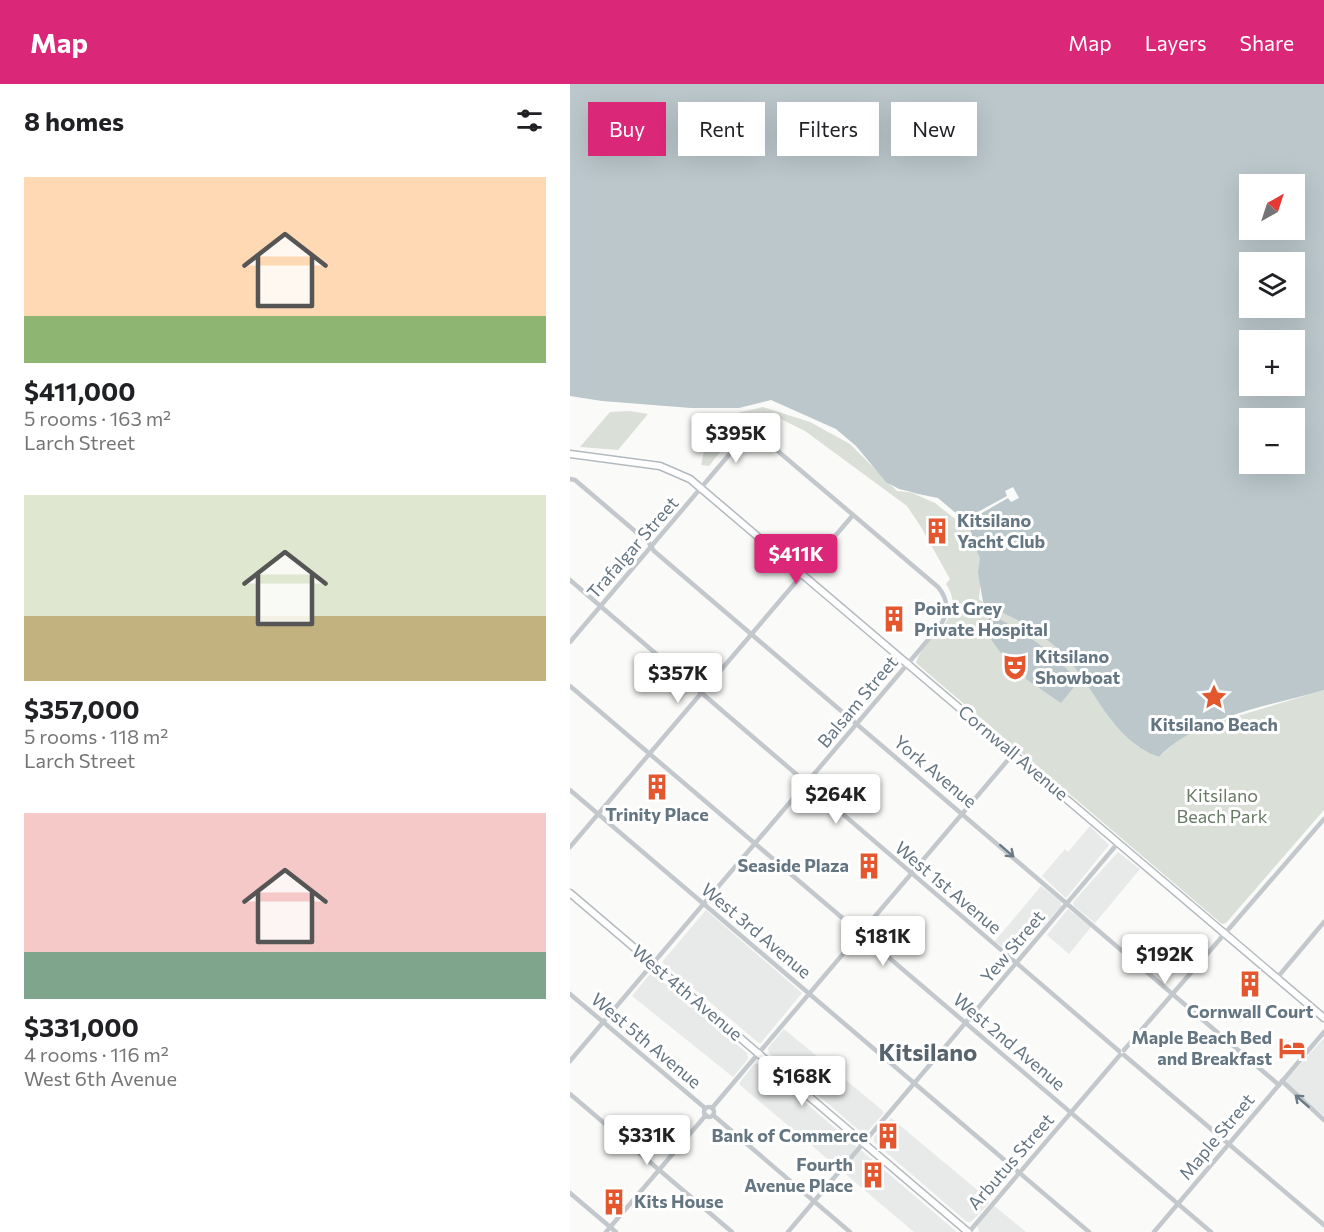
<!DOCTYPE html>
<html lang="en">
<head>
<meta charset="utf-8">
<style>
  body { margin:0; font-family:Commissioner,sans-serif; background:#f6f6f6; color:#202124; height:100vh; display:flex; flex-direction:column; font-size:22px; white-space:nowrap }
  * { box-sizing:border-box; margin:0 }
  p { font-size:20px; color:#757577 }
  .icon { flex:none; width:33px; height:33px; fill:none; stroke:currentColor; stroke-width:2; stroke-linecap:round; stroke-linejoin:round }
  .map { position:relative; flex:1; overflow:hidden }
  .side { display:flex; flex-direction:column; background:#fff; width:570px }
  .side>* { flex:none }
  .hud { position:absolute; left:18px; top:18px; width:570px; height:54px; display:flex; gap:12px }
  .needle { width:39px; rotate:39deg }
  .buttons { position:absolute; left:669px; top:90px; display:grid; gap:12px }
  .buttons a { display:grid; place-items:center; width:66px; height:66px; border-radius:0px; background:#fff; box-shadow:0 6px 24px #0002; font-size:30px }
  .price { position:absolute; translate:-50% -51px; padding:0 14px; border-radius:6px; background:#fff; color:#222; font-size:20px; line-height:39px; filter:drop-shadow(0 2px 3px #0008) }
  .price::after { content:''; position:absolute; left:50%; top:36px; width:18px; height:14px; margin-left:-9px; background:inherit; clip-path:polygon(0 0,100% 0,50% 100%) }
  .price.selected { background:#db2777; color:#fff }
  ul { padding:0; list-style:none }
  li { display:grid; align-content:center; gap:12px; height:318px; padding:0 24px }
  li span { display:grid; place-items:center; height:186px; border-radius:0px; color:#555 }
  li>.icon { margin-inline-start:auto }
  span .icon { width:108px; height:108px; fill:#fffc; stroke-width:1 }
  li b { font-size:26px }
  h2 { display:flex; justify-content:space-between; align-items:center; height:72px; padding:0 24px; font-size:26px }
  .tag { padding:0 21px; border-radius:0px; background:#fff; box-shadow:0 6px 24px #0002; font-size:21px; line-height:54px }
  .tag.selected { background:#db2777; color:#fff }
  header { display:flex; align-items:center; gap:36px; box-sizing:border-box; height:84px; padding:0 30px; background:#db2777; color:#fff }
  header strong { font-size:28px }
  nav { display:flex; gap:33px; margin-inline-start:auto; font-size:21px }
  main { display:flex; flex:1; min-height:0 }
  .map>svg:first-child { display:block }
  .built { fill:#e8e9e9 }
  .green { fill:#dadfd7 }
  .water { fill:#bbc7cb; fill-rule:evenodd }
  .pier { fill:#fafaf8 }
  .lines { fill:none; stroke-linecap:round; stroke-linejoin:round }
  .secondary-casing { stroke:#b3babf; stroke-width:9 }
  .minor { stroke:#c3c8cc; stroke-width:4.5 }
  .secondary { stroke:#fff; stroke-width:6 }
  .oneway { stroke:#6a7a87 }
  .labels { text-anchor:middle; stroke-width:6; stroke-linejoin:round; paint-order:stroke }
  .poi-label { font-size:18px; font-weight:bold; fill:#657683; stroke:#fff; text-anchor:start }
  .street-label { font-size:18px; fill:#657683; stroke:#fff }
  .park-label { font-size:18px; fill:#687a64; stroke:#fff }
  .district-label { font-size:24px; font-weight:bold; fill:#57646e; stroke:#fff }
</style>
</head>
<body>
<header>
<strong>Map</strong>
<nav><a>Map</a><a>Layers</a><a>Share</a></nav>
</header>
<main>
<section class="side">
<h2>8 homes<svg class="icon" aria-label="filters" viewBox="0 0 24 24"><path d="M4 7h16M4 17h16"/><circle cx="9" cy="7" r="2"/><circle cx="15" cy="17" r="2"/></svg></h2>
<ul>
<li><span style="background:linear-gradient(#ffd9b3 75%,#8fb573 0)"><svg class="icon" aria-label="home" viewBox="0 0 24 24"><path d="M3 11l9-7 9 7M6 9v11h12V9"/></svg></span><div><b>$411,000</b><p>5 rooms · 163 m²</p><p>Larch Street</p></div></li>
<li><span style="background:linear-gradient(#dfe7d0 65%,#c2b280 0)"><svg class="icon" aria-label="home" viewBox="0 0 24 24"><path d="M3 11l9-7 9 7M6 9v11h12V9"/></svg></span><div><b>$357,000</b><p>5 rooms · 118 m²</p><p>Larch Street</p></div></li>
<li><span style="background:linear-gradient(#f6c9c9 75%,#7fa58c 0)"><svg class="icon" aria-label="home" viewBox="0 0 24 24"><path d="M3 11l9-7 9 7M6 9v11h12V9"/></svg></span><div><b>$331,000</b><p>4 rooms · 116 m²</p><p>West 6th Avenue</p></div></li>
</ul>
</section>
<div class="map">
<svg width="754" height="1148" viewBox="0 0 754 1148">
  <rect width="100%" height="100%" fill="#fafaf8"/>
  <g class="built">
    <polygon points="520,742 539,761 496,814 472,792 495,765 498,768"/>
    <polygon points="548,768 570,785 525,839 504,822 503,818"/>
    <polygon points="471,802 491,818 491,823 444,872 425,857"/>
    <polygon points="498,825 521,843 499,870 477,851"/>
    <polygon points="136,826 232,909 190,960 92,878"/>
    <polygon points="84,890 177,969 178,975 163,993 62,912 79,891"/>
    <polygon points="214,945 312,1026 314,1029 297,1048 291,1048 199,969 198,964"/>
    <polygon points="754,954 754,1032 718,1001 716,996"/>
    <polygon points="184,980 190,980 387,1148 344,1148 170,1001 170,998"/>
    <polygon points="321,1034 418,1115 419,1119 401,1138 397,1138 304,1058 304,1053"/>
    <polygon points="424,1122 427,1124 456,1148 409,1148 407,1140"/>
  </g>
  <g class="green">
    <path d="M193 323 240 338 280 360 327 407 357 410 394 432 413 472 409 515C420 524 433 528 445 535 465 546 484 560 500 577 529 610 543 658 589 673L609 655 628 644 754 606V726L656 839 652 840 346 579C351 555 400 535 376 500L380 495 351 443 337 422 235 347 203 331 189 349C167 340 152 367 139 382L131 381 141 335Z"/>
    <polygon points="60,327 78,330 48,366 10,363 40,328"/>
  </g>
  <g class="water">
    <path d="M0 0H754V606C700 622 628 632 589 673 539 656 526 601 490 567 477 555 461 544 445 535 435 529 422 526 413 518L408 489 410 474 401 455 400 437 397 433H391L358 412 329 405 316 398 286 362 266 345 201 316 169 324H121L32 317 0 312ZM680 100H724V146H680ZM680 178H724V224H680ZM680 256H724V302H680ZM680 334H724V380H680Z"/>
    <path d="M422 531C456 549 484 568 508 598L491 619 456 595 455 582 447 571 431 569 412 543Z"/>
  </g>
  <polygon class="pier" points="443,403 449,414 441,418 438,414 398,437 400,442 397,443 394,435 385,435 365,419 342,409 368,414 388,431 393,431 403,427 406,429 437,412 435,407"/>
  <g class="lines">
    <g class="secondary-casing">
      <g id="secondary">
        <polyline points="0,370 90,382 120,395 754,934"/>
        <polyline points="0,809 398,1148"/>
      </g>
    </g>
    <g class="minor">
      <polyline points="0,395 5,396 79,459 84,467 709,1001"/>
      <polyline points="0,496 549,967"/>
      <path d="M0 558 169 359 183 353 196 357 368 503C379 516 379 530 369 543L0 977"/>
      <polyline points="0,602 641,1148"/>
      <polyline points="0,706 519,1148"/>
      <polyline points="0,763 283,431"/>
      <polyline points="707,894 754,838"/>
      <polyline points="0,910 135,1024"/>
      <polyline points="554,966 754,735"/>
      <polyline points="554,971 754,1141"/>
      <polyline points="712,997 754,1036"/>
      <polyline points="0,1010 162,1148"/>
      <circle cx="139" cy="1028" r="5"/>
      <polyline points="142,1024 443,670"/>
      <polyline points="143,1031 280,1148"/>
      <polyline points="0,1109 46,1148"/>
      <polyline points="36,1148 136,1031"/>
      <polyline points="218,1148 548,759"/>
      <polyline points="399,1148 550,971"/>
      <polyline points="584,1148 754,948"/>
    </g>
    <use href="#secondary" class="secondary"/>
  </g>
  <defs><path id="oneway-shaft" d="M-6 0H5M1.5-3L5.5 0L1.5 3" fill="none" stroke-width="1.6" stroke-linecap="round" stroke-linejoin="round" transform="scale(1.5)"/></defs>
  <g class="oneway">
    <use href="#oneway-shaft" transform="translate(437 767) rotate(41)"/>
    <use href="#oneway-shaft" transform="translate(732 1017) rotate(-139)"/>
  </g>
  <defs>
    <g id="building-bare" transform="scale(2.07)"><path d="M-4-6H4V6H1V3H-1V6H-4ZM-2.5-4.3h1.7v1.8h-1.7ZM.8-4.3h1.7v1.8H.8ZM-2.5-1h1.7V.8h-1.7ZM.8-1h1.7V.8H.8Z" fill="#e4572e" stroke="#fff" stroke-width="2.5" paint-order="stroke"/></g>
    <g id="theatre-bare" transform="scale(2.07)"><path d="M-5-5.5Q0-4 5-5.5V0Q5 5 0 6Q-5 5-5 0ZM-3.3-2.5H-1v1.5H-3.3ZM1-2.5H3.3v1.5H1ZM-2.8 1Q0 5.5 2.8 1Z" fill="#e4572e" stroke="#fff" stroke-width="2.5" paint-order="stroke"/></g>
    <g id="sight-bare" transform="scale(2.07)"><path d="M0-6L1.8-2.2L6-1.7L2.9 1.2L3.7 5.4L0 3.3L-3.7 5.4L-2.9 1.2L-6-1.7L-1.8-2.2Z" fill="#e4572e" stroke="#fff" stroke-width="2.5" paint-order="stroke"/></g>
    <g id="hotel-bare" transform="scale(2.07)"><path d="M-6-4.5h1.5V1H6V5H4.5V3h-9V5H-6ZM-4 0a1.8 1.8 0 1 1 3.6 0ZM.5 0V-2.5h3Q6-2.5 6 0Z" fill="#e4572e" stroke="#fff" stroke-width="2.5" paint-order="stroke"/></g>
  </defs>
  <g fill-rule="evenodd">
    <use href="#building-bare" x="367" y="447"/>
    <use href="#building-bare" x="324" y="535"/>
    <use href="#theatre-bare" x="445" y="583"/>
    <use href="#sight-bare" x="644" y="613"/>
    <use href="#building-bare" x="87" y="703"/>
    <use href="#building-bare" x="299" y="782"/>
    <use href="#building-bare" x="680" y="900"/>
    <use href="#hotel-bare" x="722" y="964"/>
    <use href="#building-bare" x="318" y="1052"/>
    <use href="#building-bare" x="303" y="1091"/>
    <use href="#building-bare" x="44" y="1118"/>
  </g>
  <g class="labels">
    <g class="poi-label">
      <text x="387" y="443">Kitsilano<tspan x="387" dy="21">Yacht Club</tspan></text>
      <text x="344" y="531">Point Grey<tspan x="344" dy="21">Private Hospital</tspan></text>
      <text x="465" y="579">Kitsilano<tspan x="465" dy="21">Showboat</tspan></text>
      <text x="644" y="647" text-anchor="middle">Kitsilano Beach</text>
      <text x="87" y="737" text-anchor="middle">Trinity Place</text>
      <text x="279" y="788" text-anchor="end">Seaside Plaza</text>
      <text x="680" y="934" text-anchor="middle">Cornwall Court</text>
      <text x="702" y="960" text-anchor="end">Maple Beach Bed<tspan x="702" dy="21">and Breakfast</tspan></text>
      <text x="298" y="1058" text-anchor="end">Bank of Commerce</text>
      <text x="283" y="1087" text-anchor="end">Fourth<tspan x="283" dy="21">Avenue Place</tspan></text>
      <text x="64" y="1124">Kits House</text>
    </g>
    <g class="street-label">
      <text transform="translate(63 464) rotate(-49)" y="6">Trafalgar Street</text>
      <text transform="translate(288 618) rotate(-50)" y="6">Balsam Street</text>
      <text transform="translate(443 669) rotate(40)" y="6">Cornwall Avenue</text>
      <text transform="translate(365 688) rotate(40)" y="6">York Avenue</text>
      <text transform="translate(378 804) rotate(40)" y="6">West 1st Avenue</text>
      <text transform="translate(186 847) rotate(40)" y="6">West 3rd Avenue</text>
      <text transform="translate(443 863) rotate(-50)" y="6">Yew Street</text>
      <text transform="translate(117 909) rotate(40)" y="6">West 4th Avenue</text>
      <text transform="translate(76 957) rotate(40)" y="6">West 5th Avenue</text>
      <text transform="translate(439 958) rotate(40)" y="6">West 2nd Avenue</text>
      <text transform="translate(647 1053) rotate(-50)" y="6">Maple Street</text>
      <text transform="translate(441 1078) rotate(-49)" y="6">Arbutus Street</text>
    </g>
    <g class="park-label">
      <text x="652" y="718">Kitsilano<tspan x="652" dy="21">Beach Park</tspan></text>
    </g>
    <g class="district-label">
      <text x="358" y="977">Kitsilano</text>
    </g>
  </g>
</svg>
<div class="buttons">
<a><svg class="needle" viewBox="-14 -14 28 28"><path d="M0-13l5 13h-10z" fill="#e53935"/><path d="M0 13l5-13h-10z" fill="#757577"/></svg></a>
<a><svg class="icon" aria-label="layers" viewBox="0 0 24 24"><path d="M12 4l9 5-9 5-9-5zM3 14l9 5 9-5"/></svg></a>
<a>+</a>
<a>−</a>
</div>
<b class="price" style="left:166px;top:380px">$395K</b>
<b class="price selected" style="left:226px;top:501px">$411K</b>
<b class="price" style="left:108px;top:620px">$357K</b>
<b class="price" style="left:266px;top:741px">$264K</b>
<b class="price" style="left:313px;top:883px">$181K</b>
<b class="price" style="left:595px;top:901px">$192K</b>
<b class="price" style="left:232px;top:1023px">$168K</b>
<b class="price" style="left:77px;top:1082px">$331K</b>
<div class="hud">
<a class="tag selected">Buy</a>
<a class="tag">Rent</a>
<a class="tag">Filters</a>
<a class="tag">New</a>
</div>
</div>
</main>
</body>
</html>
